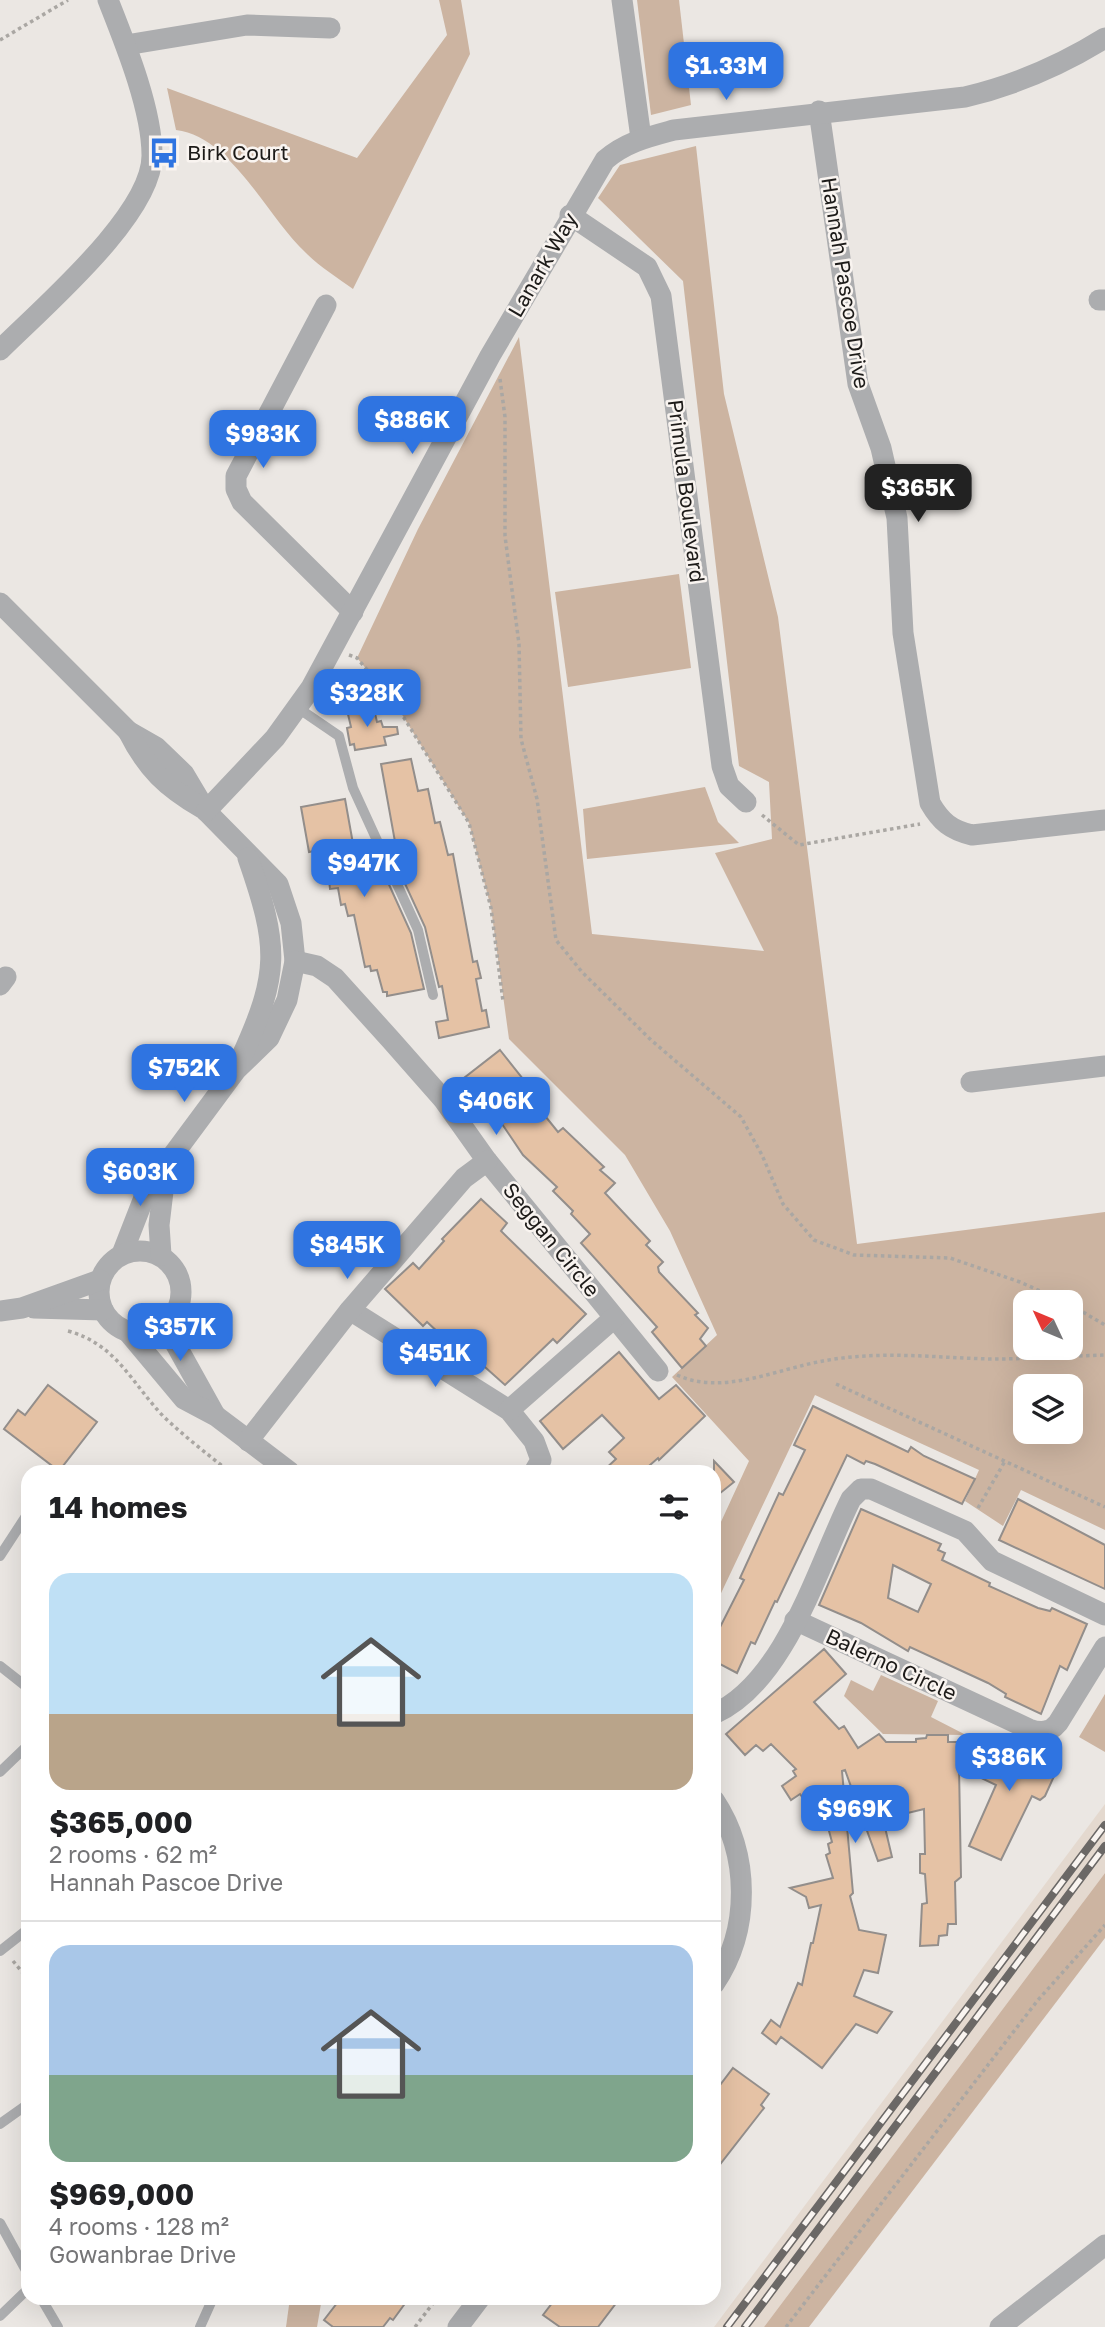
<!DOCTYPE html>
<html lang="en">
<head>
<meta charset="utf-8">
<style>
  body { margin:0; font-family:"Golos Text",sans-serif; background:#f6f6f6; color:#202124; height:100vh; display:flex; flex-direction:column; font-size:26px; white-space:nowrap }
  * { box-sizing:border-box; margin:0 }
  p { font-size:23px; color:#757577 }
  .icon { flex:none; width:38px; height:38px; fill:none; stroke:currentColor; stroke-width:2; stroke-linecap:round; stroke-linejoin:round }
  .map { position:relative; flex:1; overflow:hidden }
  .drawer { position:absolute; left:21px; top:1465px; width:700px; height:840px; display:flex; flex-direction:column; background:#fff; border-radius:21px; box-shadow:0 7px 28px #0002 }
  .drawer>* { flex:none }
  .needle { width:46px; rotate:314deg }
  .buttons { position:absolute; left:1013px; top:1290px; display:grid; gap:14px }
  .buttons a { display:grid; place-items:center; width:70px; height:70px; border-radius:14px; background:#fff; box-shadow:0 7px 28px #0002; font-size:35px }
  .price { position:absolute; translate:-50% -60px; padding:0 16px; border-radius:14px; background:#2f74e1; color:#fff; font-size:23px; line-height:46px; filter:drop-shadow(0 2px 4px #0008) }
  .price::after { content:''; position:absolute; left:50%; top:42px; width:21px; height:16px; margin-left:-10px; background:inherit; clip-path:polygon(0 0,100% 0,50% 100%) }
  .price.active { background:#222; color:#fff }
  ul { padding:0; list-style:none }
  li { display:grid; align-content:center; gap:14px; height:371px; padding:0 28px }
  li+li { border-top:2px solid #e0e0e0 }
  li span { display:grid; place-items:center; height:217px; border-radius:21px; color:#555 }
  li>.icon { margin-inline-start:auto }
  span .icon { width:126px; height:126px; fill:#fffc; stroke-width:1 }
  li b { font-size:30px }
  h2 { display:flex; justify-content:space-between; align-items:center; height:84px; padding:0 28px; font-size:30px }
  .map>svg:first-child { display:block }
  .built { fill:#e4d9cf }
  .green { fill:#ccb4a1; fill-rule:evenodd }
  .building { fill:#e5c2a5; stroke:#938e8b; stroke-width:2; fill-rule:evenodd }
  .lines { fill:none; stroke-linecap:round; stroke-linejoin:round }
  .path { stroke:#aaa7a3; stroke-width:3.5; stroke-dasharray:3.5 3.5; stroke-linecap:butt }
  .lane { stroke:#acadaf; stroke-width:10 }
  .street { stroke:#acadaf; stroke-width:21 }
  .rail-casing { stroke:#6b6866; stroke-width:8 }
  .rail { stroke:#f9f4f0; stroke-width:5; stroke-dasharray:16; stroke-linecap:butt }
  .labels { text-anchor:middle; stroke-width:5; stroke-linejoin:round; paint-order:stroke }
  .poi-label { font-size:21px; fill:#1d1b19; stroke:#f9f4f0; text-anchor:start }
  .street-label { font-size:21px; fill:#1d1b19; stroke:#f9f4f0 }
</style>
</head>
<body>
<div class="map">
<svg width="1105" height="2327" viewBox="0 0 1105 2327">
  <rect width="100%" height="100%" fill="#ebe7e3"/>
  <polygon class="built" points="1105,1804 1105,1873 764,2327 714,2327"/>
  <g class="green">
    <path d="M439 0H461L470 54 353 289C338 278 320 267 306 253 267 217 232 137 176 130L167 88 357 158 447 35Z"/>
    <polygon points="637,0 679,0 691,105 651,115"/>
    <path d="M696 146 724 394 778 617 857 1244 1105 1212V1530L1021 1490 1003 1526 965 1501 979 1470 815 1395 714 1608V1537L749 1461 672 1377 717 1335 670 1231 625 1155 509 1039 491 908 469 823 393 700 357 658 418 529 519 337 592 934 764 951 715 853 772 839 769 782 739 766 683 281 598 198 620 165ZM1026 1302H1071V1348H1026ZM1026 1386H1071V1432H1026Z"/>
    <polygon points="679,574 691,668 568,687 555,592"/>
    <polygon points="705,787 718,822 739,843 587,859 583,809"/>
    <polygon points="881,1675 938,1701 931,1717 966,1735 883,1734 844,1696 851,1680 873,1691"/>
    <polygon points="1105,1694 1105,1752 1079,1737"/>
    <polygon points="1105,1873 1105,1938 809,2327 764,2327"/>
    <polygon points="290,2298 322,2298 317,2327 286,2327"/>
  </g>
  <g class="building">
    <polygon points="373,705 377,722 381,721 383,727 397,727 398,734 384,737 386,745 355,750 354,744 350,745 347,728 351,727 347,710"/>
    <polygon points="411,759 418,791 428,789 435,823 440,822 448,855 453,854 473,962 477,961 481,978 476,979 482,1011 486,1010 489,1027 439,1038 436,1022 448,1020 442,986 439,987 425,927 401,875 381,764"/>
    <polygon points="345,799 355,855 365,853 372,881 386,878 411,933 424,989 387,996 387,992 383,992 377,970 371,971 370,966 365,967 354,915 348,916 345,904 341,905 338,888 330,889 329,880 325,880 322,862 316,863 314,851 309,852 301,807"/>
    <polygon points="500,1050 542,1103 537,1106 558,1132 563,1128 604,1167 600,1170 615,1183 605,1193 650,1241 646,1245 663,1262 658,1267 659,1272 698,1313 695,1315 708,1328 700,1339 706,1346 682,1368 652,1332 657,1327 581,1243 590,1234 571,1214 573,1211 553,1191 557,1187 523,1155 498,1118 464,1078"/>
    <polygon points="481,1199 507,1223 501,1231 586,1314 557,1343 553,1339 505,1385 477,1360 474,1363 470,1359 469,1361 427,1322 423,1326 420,1323 385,1289 413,1263 419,1269 444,1241 442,1239"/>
    <polygon points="619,1352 659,1399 676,1385 705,1416 659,1460 658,1458 642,1472 602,1472 616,1459 609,1452 624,1438 602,1415 563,1449 540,1421"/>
    <polygon points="48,1385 97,1422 59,1471 4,1429 18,1410 25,1415"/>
    <polygon points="813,1406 908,1452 911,1447 924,1456 975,1479 962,1504 875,1464 866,1461 864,1464 847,1455 777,1602 775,1601 755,1644 751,1642 737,1673 714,1661 714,1639 744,1580 740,1578 779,1493 783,1495 805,1450 794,1445"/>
    <polygon points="714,1461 734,1482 714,1498"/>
    <polygon points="1018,1499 1105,1545 1105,1589 999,1540"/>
    <path d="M861 1509 941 1544 938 1550 945 1553 942 1560 990 1583 989 1586 1038 1608 1050 1611 1052 1608 1087 1624 1067 1670 1060 1666 1041 1714 1005 1697 1006 1694 988 1683 910 1647 908 1651 861 1623 819 1605ZM893 1565 931 1584 918 1612 888 1598Z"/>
    <polygon points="824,1649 846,1674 814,1702 839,1729 844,1726 858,1748 879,1734 886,1742 916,1742 916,1739 926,1738 927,1735 948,1735 948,1742 964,1742 964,1770 959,1767 961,1877 955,1882 956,1924 948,1924 947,1935 939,1936 938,1945 920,1946 922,1904 927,1903 925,1874 920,1873 920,1854 925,1854 924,1809 883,1819 892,1857 878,1861 845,1770 842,1771 853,1893 850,1896 859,1930 886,1935 878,1973 864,1970 854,1996 892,2012 877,2033 856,2024 822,2068 781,2037 776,2044 762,2033 771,2020 780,2027 798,1983 802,1985 811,1943 813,1943 821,1905 809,1908 806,1897 790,1888 833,1878 826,1855 830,1853 828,1844 832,1842 822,1805 812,1811 800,1794 791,1800 782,1786 796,1776 793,1771 796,1769 771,1744 763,1751 756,1745 745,1755 726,1734"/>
    <polygon points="999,1739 1042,1759 1044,1755 1060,1763 1045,1796 1040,1800 1032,1796 1001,1860 969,1846 996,1785 975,1775 990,1742 997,1745"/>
    <polygon points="733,2068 769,2094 761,2105 764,2108 714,2172 714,2093"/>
    <polygon points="341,2298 409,2298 393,2320 390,2318 383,2327 333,2327 324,2320"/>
    <polygon points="556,2298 620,2298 598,2327 560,2327 543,2315"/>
  </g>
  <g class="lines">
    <g class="path">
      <polyline points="0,40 68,0"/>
      <polyline points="500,379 505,417 505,536 519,644 521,739 537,799 556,940 582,972 651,1040 741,1117 762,1155 783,1204 814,1240 854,1255 950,1258 1020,1282 1065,1302"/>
      <polyline points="349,655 357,658 393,700 469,823 491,908 503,1001"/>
      <polyline points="762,815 799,845 920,824"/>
      <polyline points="1071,1305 1105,1325"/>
      <path d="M68 1331C116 1344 131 1382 163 1416 184 1436 207 1454 230 1472"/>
      <path d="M677 1375C722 1396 777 1369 823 1361 881 1350 935 1358 993 1359 1030 1359 1068 1356 1105 1355"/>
      <polyline points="836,1384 1105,1507"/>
      <polyline points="978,1508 1005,1461"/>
      <polyline points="13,1961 28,1979"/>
      <polyline points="415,2327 437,2298"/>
      <polyline points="786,2327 1038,2000 1105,1925"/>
    </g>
    <g class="lane">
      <polyline points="298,708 339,736 353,788 418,930 433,995"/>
      <polyline points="0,1556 28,1513"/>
      <polyline points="0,1666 28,1688"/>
      <polyline points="0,1772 28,1745"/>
      <polyline points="0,1951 28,1929"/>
      <polyline points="0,2124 28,2104"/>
      <polyline points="0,2223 28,2274"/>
      <polyline points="41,2298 58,2327"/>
      <polyline points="0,2316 28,2289"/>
      <polyline points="200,2327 213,2298"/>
    </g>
    <g class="street">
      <polyline points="622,0 641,138"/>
      <polyline points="126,45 247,25 330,28"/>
      <path d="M819 111 858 384 881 448 897 518 903 633 930 803C941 822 951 830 972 835L1105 820"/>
      <polyline points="570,215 647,267 661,296 722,766 729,786 746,802"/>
      <polyline points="1099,300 1105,300"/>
      <polyline points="326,305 236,476 236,489 242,502 353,612"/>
      <path d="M0 350C42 308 153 214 152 155 152 109 125 43 108 0"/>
      <polyline points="0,603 128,731 156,747 184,774 206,811 278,884 291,923 295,961 287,1000 269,1038 236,1070 147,1190 122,1254"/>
      <path d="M128 731C147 769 166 787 202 808"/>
      <path d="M206 811 275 738 311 688 490 356 605 160C626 142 648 137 674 130L965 97C1016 85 1060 66 1105 38"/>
      <polyline points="295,961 317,966 335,978 391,1040 443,1099 487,1161 658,1371"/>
      <polyline points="0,985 6,977"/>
      <path d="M241 1058C280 973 279 947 248 858"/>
      <polyline points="971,1082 1105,1066"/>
      <circle cx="140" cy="1292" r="41"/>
      <polyline points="161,1255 159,1225 166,1166"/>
      <polyline points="34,1308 103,1310"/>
      <polyline points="350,1310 509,1410 534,1441 541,1460 534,1472"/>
      <polyline points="0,1311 22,1308 100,1280"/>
      <polyline points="165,1325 215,1415"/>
      <polyline points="128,1332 184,1399 216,1416 290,1472"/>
      <polyline points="509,1410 614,1318"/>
      <polyline points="248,1441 350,1310 464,1178 487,1161"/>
      <path d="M795 1620 1029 1729C1040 1733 1050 1733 1058 1723L1105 1647"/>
      <path d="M714 1714C786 1682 818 1565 851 1499L861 1489H871L965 1531 992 1561 1105 1615"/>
      <path d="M714 1800C750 1854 751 1930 714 1984"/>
      <polyline points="458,2327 480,2298"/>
      <polyline points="1000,2327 1105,2245"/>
    </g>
    <g class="rail-casing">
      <g id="rail">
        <polyline points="727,2327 1105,1825"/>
        <polyline points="745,2327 1105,1846"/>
      </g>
    </g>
    <use href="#rail" class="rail"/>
  </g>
  <defs>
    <g id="bus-bare" transform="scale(2.415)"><path d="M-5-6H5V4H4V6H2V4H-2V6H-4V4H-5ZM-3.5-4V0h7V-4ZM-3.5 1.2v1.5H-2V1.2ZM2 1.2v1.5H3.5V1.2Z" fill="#2f74e1" stroke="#f9f4f0" stroke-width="2.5" paint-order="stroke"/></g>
  </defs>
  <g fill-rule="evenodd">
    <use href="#bus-bare" x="164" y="153"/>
  </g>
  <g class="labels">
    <g class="poi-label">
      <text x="187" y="160">Birk Court</text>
    </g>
    <g class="street-label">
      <text transform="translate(543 265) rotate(-60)" y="7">Lanark Way</text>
      <text transform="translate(845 283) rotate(81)" y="7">Hannah Pascoe Drive</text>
      <text transform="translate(686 491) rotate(83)" y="7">Primula Boulevard</text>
      <text transform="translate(551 1240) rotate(51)" y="7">Seggan Circle</text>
      <text transform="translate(891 1665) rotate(25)" y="7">Balerno Circle</text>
    </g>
  </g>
</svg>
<div class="buttons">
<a><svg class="needle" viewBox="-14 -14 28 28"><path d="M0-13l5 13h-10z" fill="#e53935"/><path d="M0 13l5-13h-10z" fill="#757577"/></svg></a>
<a><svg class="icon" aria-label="layers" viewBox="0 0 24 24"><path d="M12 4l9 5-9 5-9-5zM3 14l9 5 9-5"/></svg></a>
</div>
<b class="price" style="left:726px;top:102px">$1.33M</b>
<b class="price" style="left:412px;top:456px">$886K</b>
<b class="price" style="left:263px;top:470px">$983K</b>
<b class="price active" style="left:918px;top:524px">$365K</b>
<b class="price" style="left:367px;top:729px">$328K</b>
<b class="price" style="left:364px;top:899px">$947K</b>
<b class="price" style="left:184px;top:1104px">$752K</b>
<b class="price" style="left:496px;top:1137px">$406K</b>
<b class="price" style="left:140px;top:1208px">$603K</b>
<b class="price" style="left:347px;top:1281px">$845K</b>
<b class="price" style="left:180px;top:1363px">$357K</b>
<b class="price" style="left:435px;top:1389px">$451K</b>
<b class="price" style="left:1009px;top:1793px">$386K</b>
<b class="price" style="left:855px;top:1845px">$969K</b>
<section class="drawer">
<h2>14 homes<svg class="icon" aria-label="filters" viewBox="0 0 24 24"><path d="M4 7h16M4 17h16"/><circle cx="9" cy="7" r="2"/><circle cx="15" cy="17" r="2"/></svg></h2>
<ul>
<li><span style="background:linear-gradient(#bfe0f5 65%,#b9a48a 0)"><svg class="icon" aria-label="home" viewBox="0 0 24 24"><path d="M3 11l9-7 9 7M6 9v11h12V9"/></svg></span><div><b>$365,000</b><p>2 rooms · 62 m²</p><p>Hannah Pascoe Drive</p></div></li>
<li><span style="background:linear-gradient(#a9c7e8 60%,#7fa58c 0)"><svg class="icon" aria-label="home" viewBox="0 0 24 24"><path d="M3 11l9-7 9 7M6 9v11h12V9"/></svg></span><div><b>$969,000</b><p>4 rooms · 128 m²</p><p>Gowanbrae Drive</p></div></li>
</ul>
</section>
</div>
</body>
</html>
